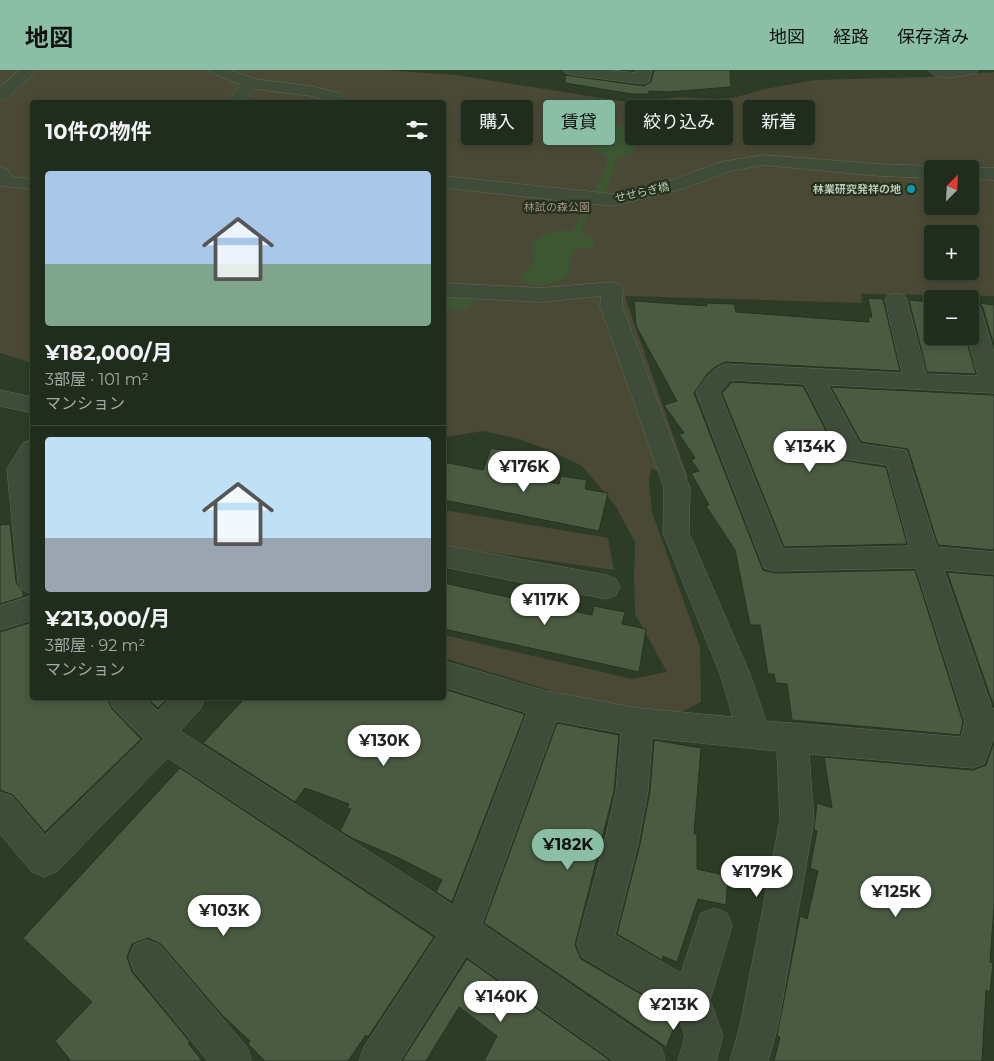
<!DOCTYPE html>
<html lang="ja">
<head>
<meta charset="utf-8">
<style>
  body { margin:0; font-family:Montserrat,"Noto Sans JP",sans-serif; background:#293525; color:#f1f3f6; height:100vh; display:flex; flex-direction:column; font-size:19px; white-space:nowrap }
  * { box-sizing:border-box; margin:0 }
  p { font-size:16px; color:#a2a8a3 }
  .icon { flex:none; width:28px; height:28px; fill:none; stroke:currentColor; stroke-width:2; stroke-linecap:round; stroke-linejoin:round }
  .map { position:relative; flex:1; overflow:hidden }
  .drawer { position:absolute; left:30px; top:30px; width:416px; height:600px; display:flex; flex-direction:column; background:#212d1c; border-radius:5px; box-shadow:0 2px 8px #0003,0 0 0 1px #3e493b }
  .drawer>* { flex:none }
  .hud { position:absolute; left:461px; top:30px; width:458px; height:45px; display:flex; gap:10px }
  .needle { width:32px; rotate:24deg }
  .fabs { position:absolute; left:924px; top:90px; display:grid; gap:10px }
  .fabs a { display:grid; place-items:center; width:55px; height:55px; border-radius:5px; background:#212d1c; box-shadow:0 2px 8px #0003,0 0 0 1px #3e493b; font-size:25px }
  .price { position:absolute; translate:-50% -42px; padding:0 11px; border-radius:18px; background:#fff; color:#222; font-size:16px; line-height:32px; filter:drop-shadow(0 1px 2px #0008) }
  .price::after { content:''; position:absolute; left:50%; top:30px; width:15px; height:11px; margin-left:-8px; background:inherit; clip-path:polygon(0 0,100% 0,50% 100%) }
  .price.current { background:#8abfa5; color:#111 }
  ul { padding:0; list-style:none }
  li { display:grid; align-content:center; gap:10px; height:265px; padding:0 15px }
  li+li { border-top:1px solid #3e493b }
  li span { display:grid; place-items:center; height:155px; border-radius:5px; color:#555 }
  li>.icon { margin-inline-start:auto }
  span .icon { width:90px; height:90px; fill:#fffc; stroke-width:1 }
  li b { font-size:21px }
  h2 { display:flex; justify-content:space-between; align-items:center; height:60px; padding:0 15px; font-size:21px }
  .pill { padding:0 18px; border-radius:5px; background:#212d1c; box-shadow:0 2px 8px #0003,0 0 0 1px #3e493b; font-size:18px; line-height:45px }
  .pill.current { background:#8abfa5; color:#111 }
  header { display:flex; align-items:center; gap:30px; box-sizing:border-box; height:70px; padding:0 25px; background:#8abfa5; color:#111 }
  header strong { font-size:24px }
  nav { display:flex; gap:28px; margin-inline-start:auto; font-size:18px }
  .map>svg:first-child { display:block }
  .green { fill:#494935; fill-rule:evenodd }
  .water { fill:#3c5732 }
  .building { fill:#4a5b42; stroke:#263320 }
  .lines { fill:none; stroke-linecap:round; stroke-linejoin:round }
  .minor-casing { stroke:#5d6a57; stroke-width:1 }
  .minor { fill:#3f4c39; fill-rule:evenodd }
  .culture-dot { fill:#0f9aa8; stroke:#24311e; stroke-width:2 }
  .labels { text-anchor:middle; stroke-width:4.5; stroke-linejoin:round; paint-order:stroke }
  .far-poi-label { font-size:11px; font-weight:bold; fill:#bac7b5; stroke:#24311e; text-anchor:end }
  .far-street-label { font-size:11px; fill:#bac7b5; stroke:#24311e }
  .far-park-label { font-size:11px; fill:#a69084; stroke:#24311e }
</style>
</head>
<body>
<header>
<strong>地図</strong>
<nav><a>地図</a><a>経路</a><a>保存済み</a></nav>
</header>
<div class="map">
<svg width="994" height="991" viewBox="0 0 994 991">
  <rect width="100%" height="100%" fill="#2c3c26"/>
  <g class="green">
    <path d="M0 0H385L456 5 633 33 679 27 717 29 733 28 765 19 815 10 927 7 994 2V226L861 224 862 233 627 226 625 227 688 408 651 399 649 413 652 442 700 577 701 632 678 644H645L552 621 444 588V565L632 609 667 602 635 544 634 506 635 472 615 435 582 396 554 382 519 369 484 361 444 367V32H32V293L0 283ZM932 99H970V136H932ZM932 164H970V201H932Z"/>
    <polygon points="444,440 608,468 614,500 444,476"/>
  </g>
  <g class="water">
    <path d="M593 52 631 57 637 68 635 81 616 89C615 101 609 115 602 126 594 138 583 148 582 164L593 168 595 173 589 179 576 177 568 192 570 204C557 214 536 220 521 210 523 200 534 196 535 186L531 181C535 162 557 159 573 161 576 154 579 145 583 139 593 122 605 108 608 88L592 79 581 67V57Z"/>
    <polygon points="461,225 475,232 467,239 444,239 444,226"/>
  </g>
  <g class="building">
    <polygon points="654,0 730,0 731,17 668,22 649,21 649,24 632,24 565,13 565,5 644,16 651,12"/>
    <polygon points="868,228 883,229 900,301 725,292 715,297 707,304 694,323 763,500 774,503 915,500 963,652 960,665 792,650 787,614 776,613 774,604 768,604 760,555 750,555 735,480 706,436 709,435 691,403 699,401 691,390 695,388 679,364 684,363 664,335 677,331 636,256 634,231 707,236 706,233 734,234 736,242 869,252 868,247 872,247"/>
    <polygon points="909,230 932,232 932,266 965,266 976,304 927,302"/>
    <polygon points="980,233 994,235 994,276 983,238"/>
    <polygon points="732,312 803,316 841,390 886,397 907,474 784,477 722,323"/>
    <polygon points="831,317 994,325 994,480 938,475 908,379 861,372"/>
    <polygon points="491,378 522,384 515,406 559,414 561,406 587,410 585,419 608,423 599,461 444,430 444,392 483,400"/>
    <polygon points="10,454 16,512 23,522 23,527 0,534 0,455"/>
    <polygon points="947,502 994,506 994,637"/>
    <polygon points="444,513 512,528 516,517 541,522 538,534 592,545 594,536 625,542 622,554 646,559 639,602 444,559"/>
    <polygon points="29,553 32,556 32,628 107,628 112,639 141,669 45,762 13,725 0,720 0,562"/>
    <polygon points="444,619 525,644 452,832 436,822 442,810 399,788 352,768 340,761 351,739 347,738 349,734 305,718 295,732 203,673 245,628 444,628"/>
    <polygon points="147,628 168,628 158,638"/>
    <polygon points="557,653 619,665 614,721 575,875 581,889 675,944 677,951 666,977 484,853"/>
    <polygon points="654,670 701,678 694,764 697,764 697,799 728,806 726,835 698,829 677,892 663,886 662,890 617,864 640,774 650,721"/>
    <polygon points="994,672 994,838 990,892 993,893 990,922 986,920 982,991 774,991 780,967 777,966 800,846 807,849 818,801 810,798 817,761 814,760 817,733 832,738 824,687 973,700 986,695"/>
    <polygon points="180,698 434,867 368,967 366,965 348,991 265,991 248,974 250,971 222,945 161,874 148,868 132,874 127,887 132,902 190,972 188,973 202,991 71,991 55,971 92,932 23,868"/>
    <polygon points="467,889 611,991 484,991 497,966 459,937 426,991 402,991"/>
  </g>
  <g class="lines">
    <g class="minor-casing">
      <g id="minor">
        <polygon points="20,0 38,0 6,29 0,30 0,17"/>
        <polygon points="210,0 231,0 255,9 311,16 339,23 350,32 331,32 311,26 256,19 243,32 226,32 241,15 212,3"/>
        <polygon points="564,0 610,0 636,3 636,0 652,0 649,12 643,14 572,5 566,3"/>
        <path d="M928 0H978L976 3C964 6 936 12 928 0Z"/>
        <polygon points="763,85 879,94 932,96 939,99 932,99 932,108 879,106 763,95 731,101 685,118 613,136 444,118 444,106 613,124 672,110 721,92"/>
        <polygon points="0,97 7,99 12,107 32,109 32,119 0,116"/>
        <polygon points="970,97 994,98 994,110 970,109 970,99 965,99"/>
        <path d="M612 212 619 214 623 219 622 236 690 418 689 463 750 604 766 651 961 667 965 652 916 498 774 501 764 498 696 322C703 311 712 298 725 294L902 303 885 230 888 225 896 223 904 225 907 230 926 304 978 306 967 266H970V232L978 234 981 239 994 283V323L828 315 860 374 906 380 937 477 994 482V504L944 500 992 638 994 639V667L984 694 973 698 809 684 814 750 778 956 768 991H730L740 956 780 750 777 681 652 668 648 721 638 774 615 865 681 903 701 843 714 838 727 843 732 856 710 930 723 966 716 991H678L685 966 677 943 582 887 577 874 604 774 616 721 621 663 556 651 482 854 661 977 666 991H614L466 886 400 991H359L364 977 437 866 168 688 56 802 44 807 32 802 0 764V722L12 726 45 765 144 669 113 638 109 628H145L158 641 170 628H205L201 638 180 661 453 835 527 643 444 617V591L546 621 638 638 733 647 720 604 663 463 664 418 600 236 601 226 541 232 444 227V213L541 218ZM731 310 804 314 843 389 887 395 909 476 783 479 720 323Z"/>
        <polygon points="0,320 32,327 32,343 0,336"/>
        <polygon points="32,370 32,524 22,520 18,512 7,399 23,373"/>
        <polygon points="444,475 606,505 616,509 620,517 616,525 606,529 444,497"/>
        <polygon points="32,526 32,550 0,560 0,536"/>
        <polygon points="147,870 160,875 247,977 252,991 208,991 134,901 129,888 134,875"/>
      </g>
    </g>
    <use href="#minor" class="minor"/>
  </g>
  <circle class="culture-dot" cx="911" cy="119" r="5"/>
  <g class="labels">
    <g class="far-poi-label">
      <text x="901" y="123">林業研究発祥の地</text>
    </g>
    <g class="far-street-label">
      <text transform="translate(642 122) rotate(-13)" y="4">せせらぎ橋</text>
    </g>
    <g class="far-park-label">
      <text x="557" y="141">林試の森公園</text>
    </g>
  </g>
</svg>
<div class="fabs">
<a><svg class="needle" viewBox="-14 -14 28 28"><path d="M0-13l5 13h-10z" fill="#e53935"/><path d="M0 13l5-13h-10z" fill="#a2a8a3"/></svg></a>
<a>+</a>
<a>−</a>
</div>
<b class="price" style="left:810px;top:403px">¥134K</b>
<b class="price" style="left:524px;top:423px">¥176K</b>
<b class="price" style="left:545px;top:556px">¥117K</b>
<b class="price" style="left:384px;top:697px">¥130K</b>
<b class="price current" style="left:568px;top:801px">¥182K</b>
<b class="price" style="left:757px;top:828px">¥179K</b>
<b class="price" style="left:896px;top:848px">¥125K</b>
<b class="price" style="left:224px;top:867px">¥103K</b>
<b class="price" style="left:501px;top:953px">¥140K</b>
<b class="price" style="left:674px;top:961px">¥213K</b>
<div class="hud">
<a class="pill">購入</a>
<a class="pill current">賃貸</a>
<a class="pill">絞り込み</a>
<a class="pill">新着</a>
</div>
<section class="drawer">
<h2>10件の物件<svg class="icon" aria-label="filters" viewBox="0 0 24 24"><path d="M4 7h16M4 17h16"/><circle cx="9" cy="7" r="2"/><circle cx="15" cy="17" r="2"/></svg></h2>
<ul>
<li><span style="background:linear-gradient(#a9c7e8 60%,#7fa58c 0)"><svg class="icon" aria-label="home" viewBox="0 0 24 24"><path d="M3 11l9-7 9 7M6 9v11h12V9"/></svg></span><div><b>¥182,000/月</b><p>3部屋 · 101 m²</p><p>マンション</p></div></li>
<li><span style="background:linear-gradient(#bfe0f5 65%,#9aa5b1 0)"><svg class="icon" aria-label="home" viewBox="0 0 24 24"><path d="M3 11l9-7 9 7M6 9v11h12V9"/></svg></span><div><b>¥213,000/月</b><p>3部屋 · 92 m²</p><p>マンション</p></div></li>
</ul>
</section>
</div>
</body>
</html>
